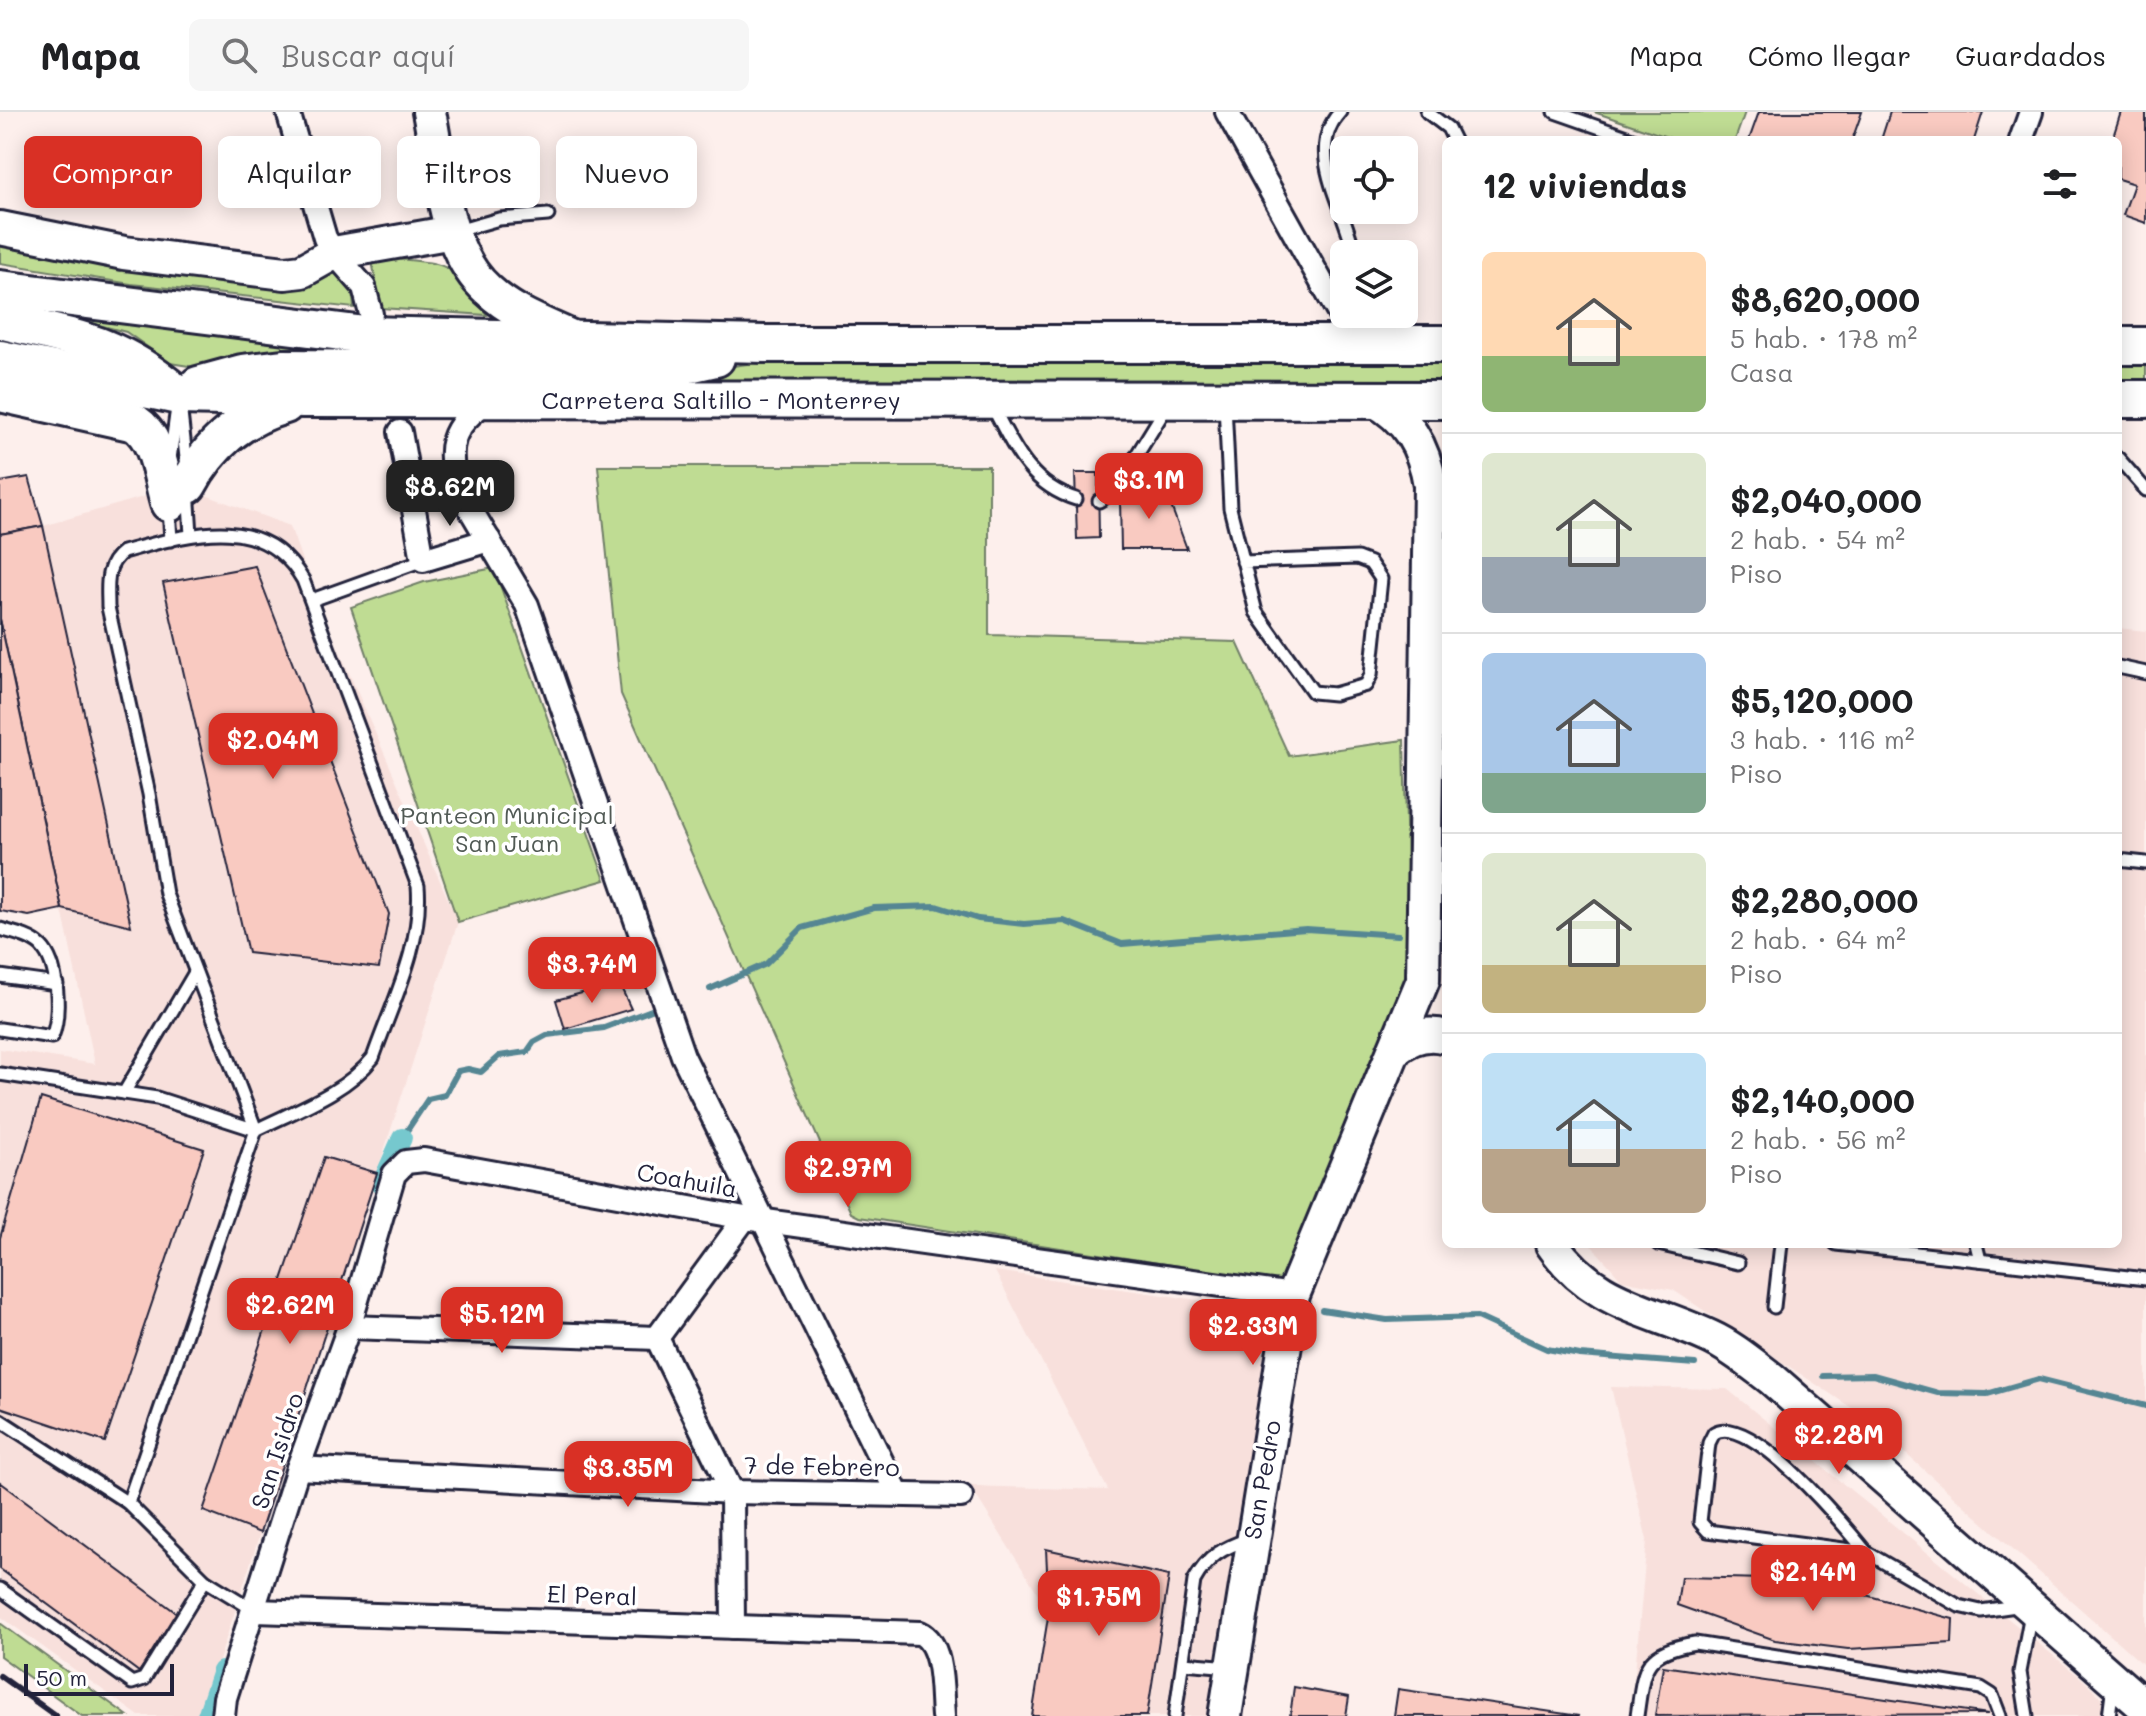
<!DOCTYPE html>
<html lang="es">
<head>
<meta charset="utf-8">
<style>
  body { margin:0; font-family:Mali,sans-serif; background:#f6f6f6; color:#202124; height:100vh; display:flex; flex-direction:column; font-size:30px; white-space:nowrap }
  * { box-sizing:border-box; margin:0 }
  p { font-size:26px; color:#757577 }
  .icon { flex:none; width:44px; height:44px; fill:none; stroke:currentColor; stroke-width:2; stroke-linecap:round; stroke-linejoin:round }
  .map { position:relative; flex:1; overflow:hidden }
  .drawer { position:absolute; left:1442px; top:24px; width:680px; height:1112px; display:flex; flex-direction:column; background:#fff; border-radius:12px; box-shadow:0 4px 20px #0003 }
  .drawer>* { flex:none }
  .guide { position:absolute; left:24px; top:24px; width:760px; height:72px; display:flex; gap:16px }
  .controls { position:absolute; left:1330px; top:24px; display:grid; gap:16px }
  .controls a { display:grid; place-items:center; width:88px; height:88px; border-radius:12px; background:#fff; box-shadow:0 4px 20px #0003; font-size:40px }
  .scale { position:absolute; left:24px; bottom:20px; width:150px; box-sizing:border-box; padding-left:8px; border:4px solid #22223b; border-top:0; font-size:22px; line-height:28px; white-space:nowrap; color:#22223b; -webkit-text-stroke:6px #fff; paint-order:stroke }
  .price { position:absolute; translate:-50% -68px; padding:0 18px; border-radius:16px; background:#d93025; color:#fff; font-size:26px; line-height:52px; filter:drop-shadow(0 2px 4px #0008) }
  .price::after { content:''; position:absolute; left:50%; top:48px; width:24px; height:18px; margin-left:-12px; background:inherit; clip-path:polygon(0 0,100% 0,50% 100%) }
  .price.current { background:#222; color:#fff }
  ul { padding:0; list-style:none }
  li { display:flex; align-items:center; gap:24px; height:200px; padding:0 40px }
  li+li { border-top:2px solid #e0e0e0 }
  li span { display:grid; place-items:center; flex:none; width:224px; height:160px; border-radius:12px; color:#555 }
  li>.icon { margin-inline-start:auto }
  span .icon { width:96px; height:96px; fill:#fffc; stroke-width:1 }
  li b { font-size:34px }
  h2 { display:flex; justify-content:space-between; align-items:center; height:96px; padding:0 40px; font-size:34px }
  .pill { padding:0 28px; border-radius:12px; background:#fff; box-shadow:0 4px 20px #0003; font-size:28px; line-height:72px }
  .pill.current { background:#d93025; color:#fff }
  header { display:flex; align-items:center; gap:48px; box-sizing:border-box; height:112px; padding:0 40px; background:#fff; border-bottom:2px solid #e0e0e0 }
  header strong { font-size:38px }
  nav { display:flex; gap:44px; margin-inline-start:auto; font-size:28px }
  .search { width:560px; height:72px; background:#f6f6f6; display:flex; align-items:center; gap:20px; box-sizing:border-box; padding:0 28px; border-radius:12px; color:#757577; font-size:30px }
  .map>svg:first-child { display:block }
  .built { fill:#f8e0dc }
  .green { fill:#bfdc93; stroke:#707f67; stroke-width:2 }
  .lines { fill:none; stroke-linecap:round; stroke-linejoin:round }
  .stream { stroke:#548693; stroke-width:6 }
  .canal { stroke:#76c8ce; stroke-width:20 }
  .building { fill:#f9cac1; stroke:#22223b; stroke-width:2 }
  .lane-casing { stroke:#22223b; stroke-width:17 }
  .street-casing { stroke:#22223b; stroke-width:28 }
  .secondary-casing { stroke:#22223b; stroke-width:38 }
  .primary-casing { stroke:#22223b; stroke-width:42 }
  .lane { stroke:#fff; stroke-width:11 }
  .street { stroke:#fff; stroke-width:22 }
  .secondary { stroke:#fff; stroke-width:32 }
  .primary { stroke:#fff; stroke-width:36 }
  .rail { stroke:#22223b; stroke-width:6 }
  .labels { text-anchor:middle; stroke-width:7; stroke-linejoin:round; paint-order:stroke }
  .street-label { font-size:24px; fill:#22223b; stroke:#fff }
  .park-label { font-size:24px; fill:#515a55; stroke:#fff }
</style>
</head>
<body>
<header>
<strong>Mapa</strong>
<div class="search"><svg class="icon" aria-label="search" viewBox="0 0 24 24"><circle cx="10" cy="10" r="6"/><path d="M15 15l6 6"/></svg>Buscar aquí</div>
<nav><a>Mapa</a><a>Cómo llegar</a><a>Guardados</a></nav>
</header>
<div class="map">
<svg width="2146" height="1604" viewBox="0 0 2146 1604">
  <rect width="100%" height="100%" fill="#fdefec"/>
  <filter id="ink" filterUnits="userSpaceOnUse"><feTurbulence type="fractalNoise" baseFrequency=".0125" numOctaves="2"/><feDisplacementMap in="SourceGraphic" scale="16" xChannelSelector="R" yChannelSelector="G"/><feConvolveMatrix kernelMatrix="1 2 1 2 8 2 1 2 1" color-interpolation-filters="sRGB"/></filter>
  <g filter="url(#ink)">
    <g class="built">
      <polygon points="181,374 290,414 311,474 458,810 201,1604 139,1604 0,1504 0,937 95,952 0,507 43,414"/>
      <polygon points="2118,516 2146,519 2146,1555 1861,1302 1673,1178 1622,1168 1590,1132 2118,1132"/>
      <polygon points="995,1159 1275,1199 1214,1604 1032,1604 1049,1499 970,1374 1108,1378"/>
      <polygon points="1611,1275 1727,1277 2081,1566 2121,1604 1631,1604 1647,1428"/>
    </g>
    <g class="green">
      <polygon points="1594,0 1745,0 1735,28 1676,28"/>
      <path d="M0 126 327 153C346 165 353 173 354 196L131 172 0 151Z"/>
      <path d="M388 146C452 152 450 149 487 203L381 196 372 149Z"/>
      <polygon points="0,188 544,246 254,241 214,258 170,251 126,220"/>
      <polygon points="1446,244 1446,272 1165,274 314,267 650,266 781,247"/>
      <rect x="2118" y="247" width="28" height="24"/>
      <polygon points="598,354 989,354 989,523 1237,530 1289,644 1404,628 1410,879 1288,1166 1276,1169 859,1105 851,1101 621,582"/>
      <polygon points="494,456 605,768 458,810 351,495 424,470"/>
      <polygon points="0,1511 128,1604 82,1604 0,1544"/>
    </g>
    <g class="lines">
      <g class="stream">
        <polyline points="710,877 766,852 802,816 874,796 936,794 978,807 1024,812 1064,809 1122,832 1306,817 1398,823"/>
        <polyline points="402,1026 428,987 445,983 458,959 468,957 481,960 499,944 527,940 534,930 547,923 604,916 654,897"/>
        <polyline points="1322,1198 1387,1208 1477,1205 1547,1237 1580,1243 1695,1252"/>
        <polyline points="1823,1264 1873,1263 1938,1281 1987,1282 2039,1267 2146,1294"/>
      </g>
      <g class="canal">
        <polyline points="381,1073 402,1026"/>
        <polyline points="207,1604 222,1559"/>
      </g>
    </g>
    <g class="building">
      <polygon points="1759,0 1862,0 1852,28 1749,28"/>
      <polygon points="1890,0 1983,0 1974,28 1881,28"/>
      <polygon points="2121,0 2146,0 2146,111 2123,103 2134,72 2118,67 2118,28 2112,28"/>
      <polygon points="1075,361 1098,361 1099,426 1077,427"/>
      <polygon points="29,365 43,414 0,422 0,370"/>
      <polygon points="1164,375 1187,437 1121,437 1120,386 1137,376"/>
      <polygon points="43,414 131,814 62,797 0,507 0,422"/>
      <polygon points="255,454 389,802 379,856 248,841 163,471"/>
      <polygon points="0,507 62,797 29,804 0,799"/>
      <polygon points="619,871 631,897 565,917 556,888"/>
      <polygon points="41,986 204,1037 105,1330 0,1295 0,1126"/>
      <polygon points="324,1045 377,1061 260,1421 203,1399"/>
      <polygon points="0,1370 178,1502 139,1560 0,1457"/>
      <polygon points="1046,1437 1169,1464 1147,1604 1032,1604 1049,1499"/>
      <polygon points="1681,1465 1811,1468 1953,1507 1952,1531 1848,1537 1775,1528 1677,1493"/>
      <polygon points="1663,1554 1988,1602 1655,1604"/>
      <polygon points="1294,1575 1349,1585 1346,1604 1290,1604"/>
      <polygon points="1398,1577 1579,1604 1394,1604"/>
    </g>
    <g class="lines">
      <g class="lane-casing">
        <g id="lane">
          <path d="M1340 0C1303 40 1347 98 1354 142"/>
          <polyline points="1427,0 1448,16 1454,28"/>
          <polyline points="1555,0 1635,28"/>
          <polyline points="457,119 499,107 548,103"/>
          <path d="M991 292C1013 333 1029 373 1076 387"/>
          <polyline points="1225,292 1230,396 1256,500 1313,580 1334,582 1366,573 1371,563 1381,467 1370,451 1357,446 1243,450"/>
          <polyline points="181,301 187,355"/>
          <polyline points="2118,346 2146,378"/>
          <polyline points="170,347 178,288"/>
          <polyline points="188,376 191,423"/>
          <polyline points="1099,389 1114,380 1167,294"/>
          <polyline points="169,396 171,428"/>
          <polyline points="312,488 423,448"/>
          <polyline points="2118,555 2146,561"/>
          <polyline points="2118,748 2146,751"/>
          <path d="M0 817C14 821 30 824 41 834 59 852 61 902 52 925L0 917"/>
          <polyline points="0,864 57,872"/>
          <path d="M0 962 157 986 256 1018C296 998 345 981 373 946 392 891 423 833 418 774L303 468C262 397 187 423 123 440 104 454 108 474 108 495L149 682 166 782 256 1018 128 1391 205 1468 254 1498"/>
          <polyline points="124,981 194,862"/>
          <polyline points="1658,1132 1738,1151"/>
          <polyline points="1836,1132 2146,1167"/>
          <polyline points="1976,1132 1980,1148"/>
          <polyline points="1774,1195 1781,1132"/>
          <polyline points="0,1308 128,1391"/>
          <path d="M1866 1440C1844 1413 1750 1299 1714 1321L1709 1331 1700 1410 1708 1419 1866 1440 1959 1494 1981 1499 2023 1493"/>
          <polyline points="0,1477 132,1571 144,1567 205,1468"/>
          <polyline points="1183,1551 1231,1555"/>
          <path d="M1175 1604 1194 1469C1208 1444 1222 1436 1249 1427"/>
          <path d="M1637 1604C1644 1556 1642 1540 1695 1531L1981 1576 1992 1583 2000 1604"/>
          <polyline points="2027,1604 2020,1560 2031,1501"/>
          <polyline points="2109,1604 2113,1572"/>
        </g>
      </g>
      <g class="street-casing">
        <g id="street">
          <polyline points="288,0 325,126 334,141 364,175 371,202"/>
          <polyline points="1227,0 1356,232"/>
          <polyline points="2021,28 2031,0"/>
          <path d="M488 289C451 313 444 337 459 378L527 493 683 944 897 1381"/>
          <polyline points="400,320 423,448 489,428"/>
          <polyline points="349,1215 657,1226"/>
          <polyline points="657,1226 732,1380 733,1515"/>
          <polyline points="657,1226 745,1106"/>
          <polyline points="298,1356 732,1380 961,1384"/>
          <path d="M255 1499 920 1521C944 1532 941 1582 943 1604"/>
          <polyline points="223,1604 225,1586 298,1356 349,1215 394,1062 406,1050 424,1048 745,1106 1293,1183"/>
        </g>
      </g>
      <g class="secondary-casing">
        <g id="secondary">
          <path d="M429 0C441 57 442 137 488 178 512 201 544 212 574 226"/>
          <polyline points="0,116 124,141 285,161 302,159 334,141 453,120"/>
          <path d="M1395 937C1410 925 1427 919 1446 925"/>
          <path d="M1552 1132C1594 1193 1648 1196 1710 1225 1732 1235 1752 1252 1772 1267L2146 1596"/>
          <path d="M1225 1604 1293 1183 1423 868 1430 373C1424 335 1408 306 1372 287"/>
        </g>
      </g>
      <g class="primary-casing">
        <g id="primary">
          <polyline points="0,177 365,223 764,232 1446,232"/>
          <path d="M0 208C72 226 117 230 175 280"/>
          <polyline points="2118,234 2146,234"/>
          <polyline points="0,247 179,284 303,287 1446,288"/>
          <polyline points="198,273 242,261 283,256 617,259 689,252 716,246"/>
          <path d="M0 281 135 311C159 327 161 365 169 391"/>
          <polyline points="2118,287 2146,287"/>
          <path d="M188 373C210 332 240 306 285 293"/>
        </g>
      </g>
      <use href="#lane" class="lane"/>
      <use href="#street" class="street"/>
      <use href="#secondary" class="secondary"/>
      <use href="#primary" class="primary"/>
      <polyline class="rail" points="0,1564 56,1604"/>
    </g>
  </g>
  <g class="labels">
    <g class="street-label">
      <text x="721" y="297">Carretera Saltillo - Monterrey</text>
      <text transform="translate(687 1069) rotate(10)" y="8">Coahuila</text>
      <text transform="translate(278 1339) rotate(-72)" y="8">San Isidro</text>
      <text transform="translate(822 1355) rotate(1)" y="8">7 de Febrero</text>
      <text transform="translate(1263 1368) rotate(-80)" y="8">San Pedro</text>
      <text transform="translate(592 1484) rotate(2)" y="8">El Peral</text>
    </g>
    <g class="park-label">
      <text x="507" y="712">Panteon Municipal<tspan x="507" dy="28">San Juan</tspan></text>
    </g>
  </g>
</svg>
<div class="controls">
<a><svg class="icon" aria-label="locate" viewBox="0 0 24 24"><circle cx="12" cy="12" r="6"/><path d="M12 2v4M12 18v4M2 12h4M18 12h4"/></svg></a>
<a><svg class="icon" aria-label="layers" viewBox="0 0 24 24"><path d="M12 4l9 5-9 5-9-5zM3 14l9 5 9-5"/></svg></a>
</div>
<div class="scale">50 m</div>
<b class="price" style="left:1149px;top:409px">$3.1M</b>
<b class="price current" style="left:450px;top:416px">$8.62M</b>
<b class="price" style="left:273px;top:669px">$2.04M</b>
<b class="price" style="left:592px;top:893px">$3.74M</b>
<b class="price" style="left:848px;top:1097px">$2.97M</b>
<b class="price" style="left:290px;top:1234px">$2.62M</b>
<b class="price" style="left:502px;top:1243px">$5.12M</b>
<b class="price" style="left:1253px;top:1255px">$2.33M</b>
<b class="price" style="left:1839px;top:1364px">$2.28M</b>
<b class="price" style="left:628px;top:1397px">$3.35M</b>
<b class="price" style="left:1813px;top:1501px">$2.14M</b>
<b class="price" style="left:1099px;top:1526px">$1.75M</b>
<div class="guide">
<a class="pill current">Comprar</a>
<a class="pill">Alquilar</a>
<a class="pill">Filtros</a>
<a class="pill">Nuevo</a>
</div>
<section class="drawer">
<h2>12 viviendas<svg class="icon" aria-label="filters" viewBox="0 0 24 24"><path d="M4 7h16M4 17h16"/><circle cx="9" cy="7" r="2"/><circle cx="15" cy="17" r="2"/></svg></h2>
<ul>
<li><span style="background:linear-gradient(#ffd9b3 65%,#8fb573 0)"><svg class="icon" aria-label="home" viewBox="0 0 24 24"><path d="M3 11l9-7 9 7M6 9v11h12V9"/></svg></span><div><b>$8,620,000</b><p>5 hab. · 178 m²</p><p>Casa</p></div></li>
<li><span style="background:linear-gradient(#dfe7d0 65%,#9aa5b1 0)"><svg class="icon" aria-label="home" viewBox="0 0 24 24"><path d="M3 11l9-7 9 7M6 9v11h12V9"/></svg></span><div><b>$2,040,000</b><p>2 hab. · 54 m²</p><p>Piso</p></div></li>
<li><span style="background:linear-gradient(#a9c7e8 75%,#7fa58c 0)"><svg class="icon" aria-label="home" viewBox="0 0 24 24"><path d="M3 11l9-7 9 7M6 9v11h12V9"/></svg></span><div><b>$5,120,000</b><p>3 hab. · 116 m²</p><p>Piso</p></div></li>
<li><span style="background:linear-gradient(#dfe7d0 70%,#c2b280 0)"><svg class="icon" aria-label="home" viewBox="0 0 24 24"><path d="M3 11l9-7 9 7M6 9v11h12V9"/></svg></span><div><b>$2,280,000</b><p>2 hab. · 64 m²</p><p>Piso</p></div></li>
<li><span style="background:linear-gradient(#bfe0f5 60%,#b9a48a 0)"><svg class="icon" aria-label="home" viewBox="0 0 24 24"><path d="M3 11l9-7 9 7M6 9v11h12V9"/></svg></span><div><b>$2,140,000</b><p>2 hab. · 56 m²</p><p>Piso</p></div></li>
</ul>
</section>
</div>
</body>
</html>
